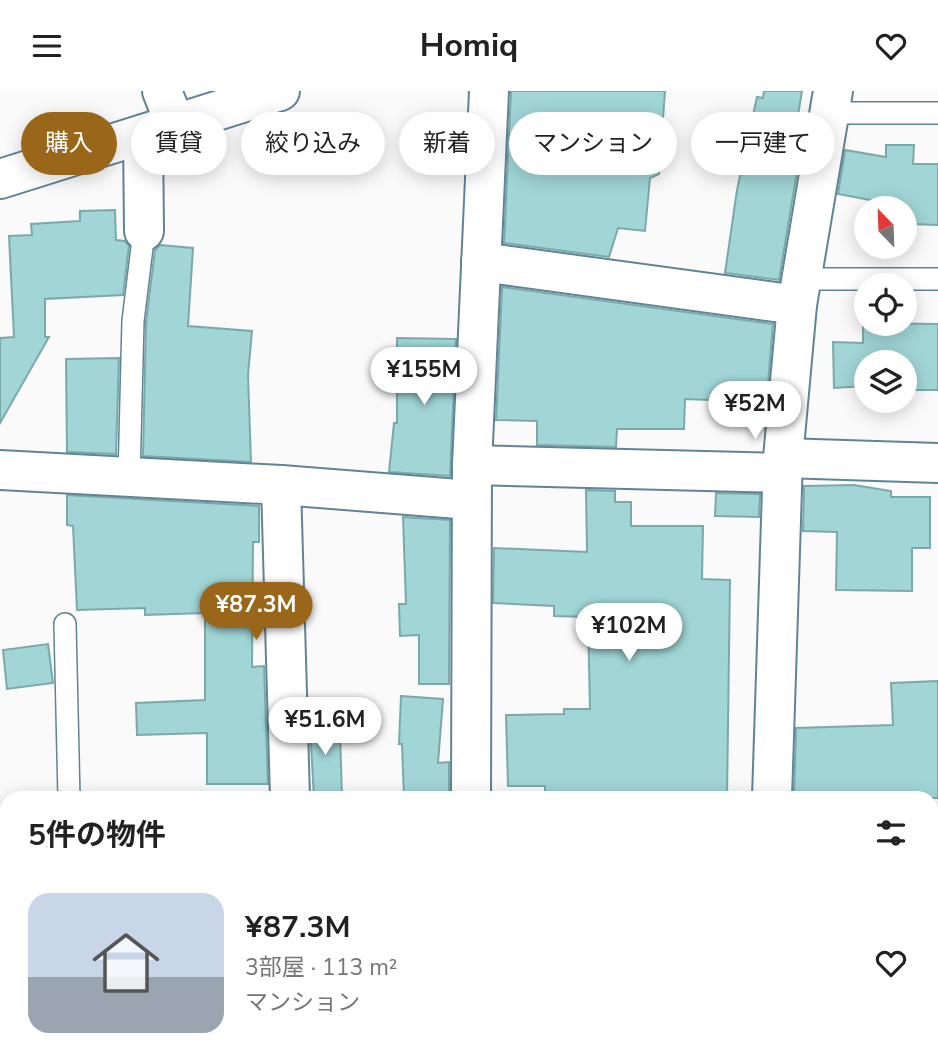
<!DOCTYPE html>
<html lang="ja">
<head>
<meta charset="utf-8">
<style>
  body { margin:0; font-family:"Nunito Sans","Noto Sans JP",sans-serif; background:#f6f6f6; color:#222; height:100vh; display:flex; flex-direction:column; font-size:26px; white-space:nowrap }
  * { box-sizing:border-box; margin:0 }
  p { font-size:23px; color:#767676 }
  .icon { flex:none; width:38px; height:38px; fill:none; stroke:currentColor; stroke-width:2; stroke-linecap:round; stroke-linejoin:round }
  .map { position:relative; flex:1; overflow:hidden }
  .side { position:absolute; left:0px; top:700px; width:938px; height:273px; display:flex; flex-direction:column; background:#fff; border-radius:21px 21px 0 0; box-shadow:0 4px 18px #0003 }
  .side>* { flex:none }
  .guide { position:absolute; left:21px; top:21px; width:896px; height:63px; display:flex; gap:14px }
  .needle { width:46px; rotate:337deg }
  .buttons { position:absolute; left:854px; top:105px; display:grid; gap:14px }
  .buttons a { display:grid; place-items:center; width:63px; height:63px; border-radius:50%; background:#fff; box-shadow:0 4px 18px #0003; font-size:35px }
  .price { position:absolute; translate:-50% -60px; padding:0 16px; border-radius:24px; background:#fff; color:#222; font-size:23px; line-height:46px; filter:drop-shadow(0 2px 4px #0008) }
  .price::after { content:''; position:absolute; left:50%; top:42px; width:21px; height:16px; margin-left:-10px; background:inherit; clip-path:polygon(0 0,100% 0,50% 100%) }
  .price.current { background:#99661a; color:#fff }
  ul { padding:0; list-style:none }
  li { display:flex; align-items:center; gap:21px; height:175px; padding:0 28px }
  li span { display:grid; place-items:center; flex:none; width:196px; height:140px; border-radius:21px; color:#555 }
  li>.icon { margin-inline-start:auto }
  span .icon { width:84px; height:84px; fill:#fffc; stroke-width:1 }
  li b { font-size:30px }
  h2 { display:flex; justify-content:space-between; align-items:center; height:84px; padding:0 28px; font-size:30px }
  .chip { padding:0 24px; border-radius:32px; background:#fff; box-shadow:0 4px 18px #0003; font-size:24px; line-height:63px }
  .chip.current { background:#99661a; color:#fff }
  header { display:flex; justify-content:space-between; align-items:center; height:91px; padding:0 28px; background:#fff; font-size:32px; font-weight:700 }
  .map>svg:first-child { display:block }
  .building { fill:#a1d5d6; stroke:#7ba9aa; stroke-width:2 }
  .lines { fill:none; stroke-linecap:round; stroke-linejoin:round }
  .service-casing { stroke:#5f8496; stroke-width:24 }
  .minor-casing { stroke:#5f8496; stroke-width:42 }
  .secondary-casing { stroke:#5f8496; stroke-width:42 }
  .service { stroke:#fff; stroke-width:21 }
  .minor { stroke:#fff; stroke-width:38 }
  .secondary { stroke:#fff; stroke-width:38 }
</style>
</head>
<body>
<header><svg class="icon" aria-label="menu" viewBox="0 0 24 24"><path d="M4 6h16M4 12h16M4 18h16"/></svg>Homiq<svg class="icon" aria-label="heart" viewBox="0 0 24 24"><path d="M12 20l-8-8c-3-5 5-10 8-4 3-6 11-1 8 4z"/></svg></header>
<div class="map">
<svg width="938" height="973" viewBox="0 0 938 973">
  <rect width="100%" height="100%" fill="#fafafa"/>
  <g class="building">
    <polygon points="511,0 665,0 659,83 650,87 645,140 618,137 609,166 504,152"/>
    <polygon points="764,0 802,0 794,48 802,50 779,189 725,182 737,99 757,6 763,7"/>
    <polygon points="886,54 914,54 913,73 938,73 938,134 912,133 912,137 905,137 905,117 885,117 886,112 838,103 845,59 886,66"/>
    <polygon points="115,119 116,149 125,150 129,155 123,204 45,208 45,246 49,246 0,332 0,247 14,246 9,145 32,144 31,133 80,130 80,120"/>
    <polygon points="160,154 193,157 188,235 252,240 248,284 251,371 143,365 146,231 155,159"/>
    <polygon points="502,196 773,233 768,293 759,296 758,311 685,308 684,338 617,338 616,356 537,354 537,330 496,329"/>
    <polygon points="863,232 938,233 938,299 905,299 905,271 866,271 866,295 834,297 833,251 863,252"/>
    <polygon points="397,247 456,248 450,385 389,381 394,332 397,332"/>
    <polygon points="119,267 116,363 67,361 66,268"/>
    <polygon points="854,394 891,400 891,406 930,406 930,457 912,457 912,500 836,499 837,441 803,440 804,395"/>
    <polygon points="586,399 615,400 615,411 631,411 631,435 703,435 702,488 730,489 727,707 545,707 545,695 508,695 506,624 564,623 564,618 590,618 588,526 554,525 554,515 493,512 494,457 587,461"/>
    <polygon points="716,402 760,403 759,426 715,425"/>
    <polygon points="67,404 259,415 259,451 253,451 252,576 264,575 268,693 207,693 207,642 137,644 136,612 205,609 205,522 145,524 145,517 77,519 73,435 67,434"/>
    <polygon points="403,426 450,429 449,593 419,593 419,544 400,545 399,513 406,513"/>
    <polygon points="48,553 53,592 7,598 3,559"/>
    <polygon points="938,590 938,707 794,707 796,637 893,634 891,592"/>
    <polygon points="401,605 443,608 438,672 449,671 449,707 404,707 402,653 399,653"/>
    <polygon points="309,617 326,618 324,639 340,640 342,707 314,707"/>
  </g>
  <g class="lines">
    <g class="service-casing">
      <g id="service">
        <polyline points="830,22 938,22"/>
        <polyline points="802,188 938,188"/>
        <polyline points="129,387 133,230 144,140"/>
        <polyline points="65,533 69,707"/>
        <polyline points="60,966 61,973"/>
      </g>
    </g>
    <g class="minor-casing">
      <g id="minor">
        <polyline points="162,0 175,33"/>
        <polyline points="143,44 144,140"/>
        <polyline points="481,171 797,214"/>
        <polyline points="783,367 938,372"/>
        <polyline points="472,374 782,382"/>
        <polyline points="0,379 281,394 471,409"/>
        <polyline points="281,394 290,707"/>
        <polyline points="471,707 472,374 489,0"/>
        <polyline points="772,707 783,367 797,214 833,0"/>
        <polyline points="298,966 298,973"/>
        <polyline points="483,966 483,973"/>
        <polyline points="769,973 769,966"/>
      </g>
    </g>
    <g class="secondary-casing">
      <polyline id="secondary" points="0,88 280,0"/>
    </g>
    <use href="#service" class="service"/>
    <use href="#minor" class="minor"/>
    <use href="#secondary" class="secondary"/>
  </g>
</svg>
<div class="buttons">
<a><svg class="needle" viewBox="-14 -14 28 28"><path d="M0-13l5 13h-10z" fill="#e53935"/><path d="M0 13l5-13h-10z" fill="#767676"/></svg></a>
<a><svg class="icon" aria-label="locate" viewBox="0 0 24 24"><circle cx="12" cy="12" r="6"/><path d="M12 2v4M12 18v4M2 12h4M18 12h4"/></svg></a>
<a><svg class="icon" aria-label="layers" viewBox="0 0 24 24"><path d="M12 4l9 5-9 5-9-5zM3 14l9 5 9-5"/></svg></a>
</div>
<b class="price" style="left:424px;top:316px">¥155M</b>
<b class="price" style="left:755px;top:350px">¥52M</b>
<b class="price current" style="left:256px;top:551px">¥87.3M</b>
<b class="price" style="left:629px;top:572px">¥102M</b>
<b class="price" style="left:325px;top:666px">¥51.6M</b>
<div class="guide">
<a class="chip current">購入</a>
<a class="chip">賃貸</a>
<a class="chip">絞り込み</a>
<a class="chip">新着</a>
<a class="chip">マンション</a>
<a class="chip">一戸建て</a>
</div>
<section class="side">
<h2>5件の物件<svg class="icon" aria-label="filters" viewBox="0 0 24 24"><path d="M4 7h16M4 17h16"/><circle cx="9" cy="7" r="2"/><circle cx="15" cy="17" r="2"/></svg></h2>
<ul>
<li><span style="background:linear-gradient(#c9d6e8 60%,#9aa5b1 0)"><svg class="icon" aria-label="home" viewBox="0 0 24 24"><path d="M3 11l9-7 9 7M6 9v11h12V9"/></svg></span><div><b>¥87.3M</b><p>3部屋 · 113 m²</p><p>マンション</p></div><svg class="icon" aria-label="heart" viewBox="0 0 24 24"><path d="M12 20l-8-8c-3-5 5-10 8-4 3-6 11-1 8 4z"/></svg></li>
</ul>
</section>
</div>
</body>
</html>
